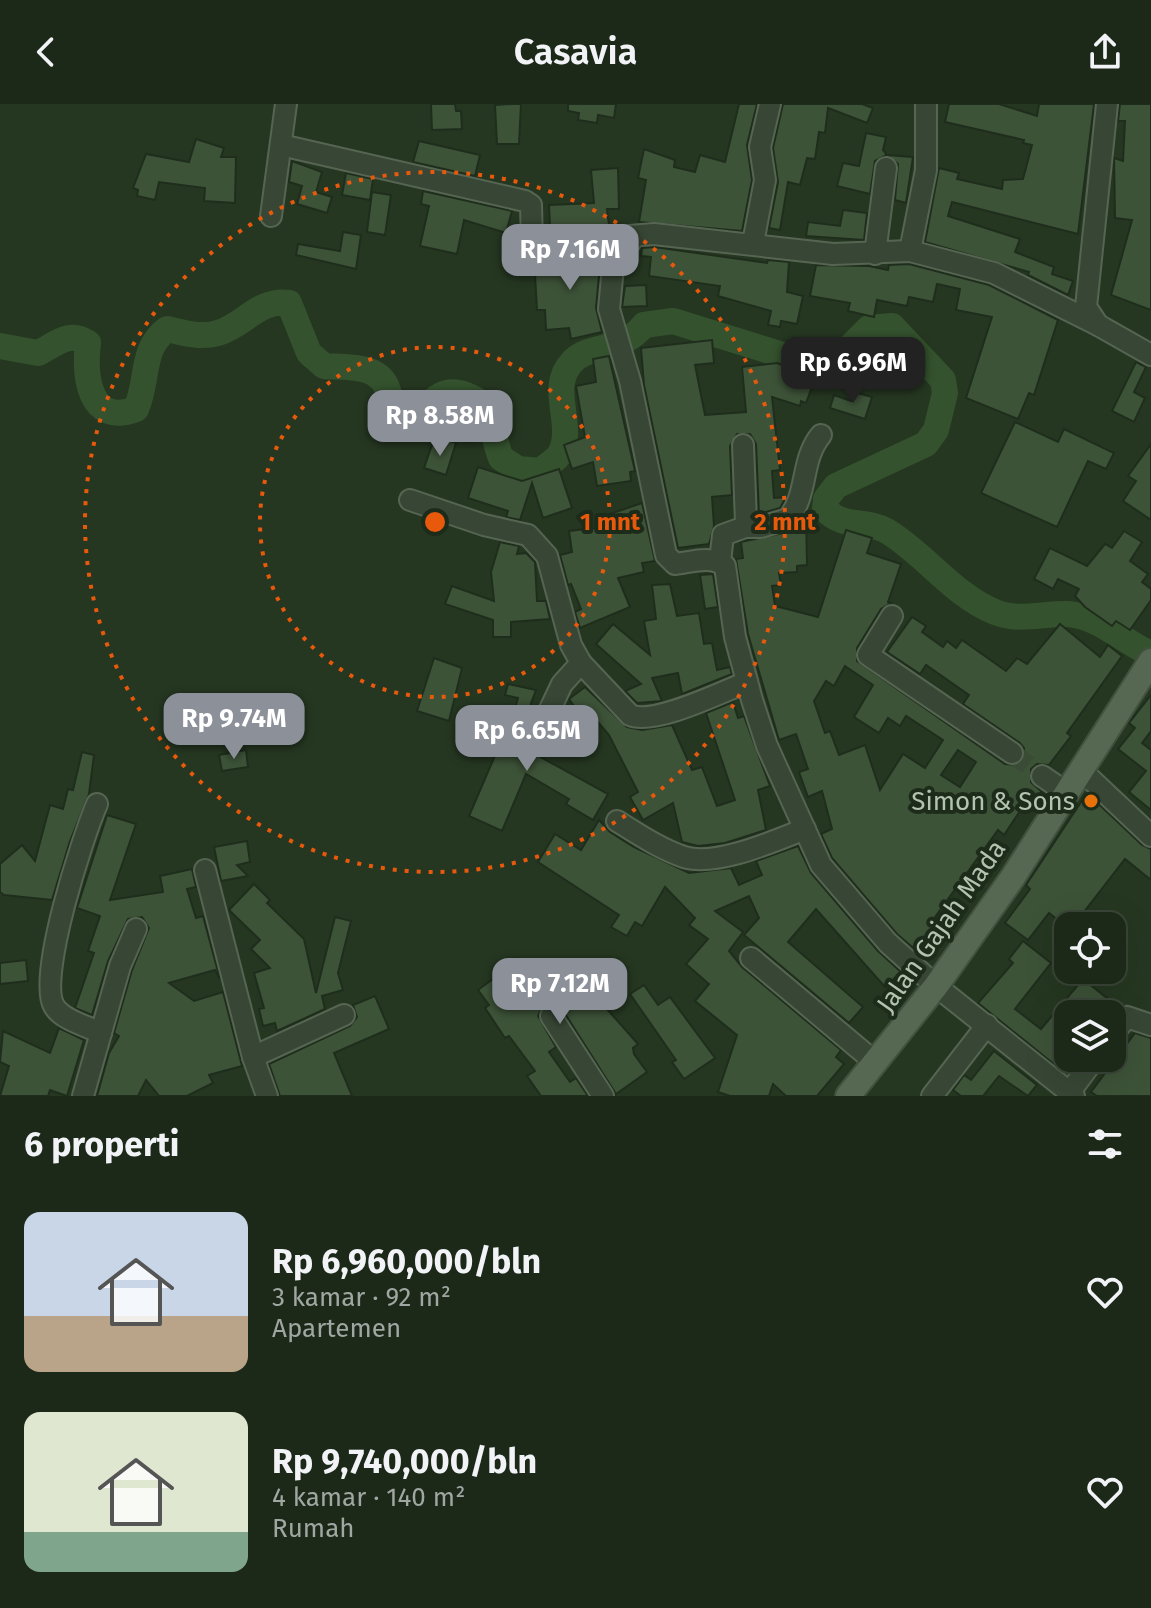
<!DOCTYPE html>
<html lang="id">
<head>
<meta charset="utf-8">
<style>
  body { margin:0; font-family:"Fira Sans",sans-serif; background:#253122; color:#f1f3f6; height:100vh; display:flex; flex-direction:column; font-size:30px; white-space:nowrap }
  * { box-sizing:border-box; margin:0 }
  p { font-size:26px; color:#a0a6a2 }
  .icon { flex:none; width:44px; height:44px; fill:none; stroke:currentColor; stroke-width:2; stroke-linecap:round; stroke-linejoin:round }
  .map { position:relative; height:992px; overflow:hidden }
  .sheet { display:flex; flex-direction:column; background:#1c2919; flex:1 }
  .sheet>* { flex:none }
  .tools { position:absolute; left:1054px; top:808px; display:grid; gap:16px }
  .tools a { display:grid; place-items:center; width:72px; height:72px; border-radius:16px; background:#1c2919; box-shadow:0 8px 32px #0002,0 0 0 2px #3a4538; font-size:40px }
  .price { position:absolute; translate:-50% -68px; padding:0 18px; border-radius:16px; background:#8c9099; color:#fff; font-size:26px; line-height:52px; filter:drop-shadow(0 2px 4px #0008) }
  .price::after { content:''; position:absolute; left:50%; top:48px; width:24px; height:18px; margin-left:-12px; background:inherit; clip-path:polygon(0 0,100% 0,50% 100%) }
  .price.current { background:#222; color:#fff }
  ul { padding:0; list-style:none }
  li { display:flex; align-items:center; gap:24px; height:200px; padding:0 24px }
  li span { display:grid; place-items:center; flex:none; width:224px; height:160px; border-radius:16px; color:#555 }
  li>.icon { margin-inline-start:auto }
  span .icon { width:96px; height:96px; fill:#fffc; stroke-width:1 }
  li b { font-size:34px }
  h2 { display:flex; justify-content:space-between; align-items:center; height:96px; padding:0 24px; font-size:34px }
  header { display:flex; justify-content:space-between; align-items:center; height:104px; padding:0 24px; background:#1c2919; font-size:36px; font-weight:600 }
  .map>svg:first-child { display:block }
  .lines { fill:none; stroke-linecap:round; stroke-linejoin:round }
  .river { stroke:#34522d; stroke-width:26 }
  .building { fill:#3d5338; stroke:#1f2e1c; stroke-width:2; fill-rule:evenodd }
  .minor-tunnel { stroke:#3a4c36; stroke-width:20; stroke-dasharray:20 10; stroke-linecap:butt }
  .minor-casing { stroke:#556552; stroke-width:24 }
  .major-casing { stroke:#41513e; stroke-width:28 }
  .minor { stroke:#384735; stroke-width:20 }
  .major { stroke:#566752; stroke-width:24 }
  .ring { fill:none; stroke:#e8590c; stroke-width:4; stroke-dasharray:4 8 }
  .food-dot { fill:#e8710a; stroke:#1d2c1a; stroke-width:3 }
  .labels { text-anchor:middle; stroke-width:8; stroke-linejoin:round; paint-order:stroke }
  .poi-label { font-size:26px; fill:#b2c4af; stroke:#1d2c1a; text-anchor:end }
  .street-label { font-size:26px; fill:#b2c4af; stroke:#1d2c1a }
  .centre { fill:#e8590c; stroke:#1d2c1a; stroke-width:4 }
  .ring-label { font-size:24px; text-anchor:middle; font-weight:bold; fill:#e8590c; stroke:#1d2c1a; stroke-width:8; stroke-linejoin:round; paint-order:stroke }
</style>
</head>
<body>
<header><svg class="icon" aria-label="back" viewBox="0 0 24 24"><path d="M15 5l-7 7 7 7"/></svg>Casavia<svg class="icon" aria-label="share" viewBox="0 0 24 24"><path d="M12 15V3M7 8l5-5 5 5M5 13v7h14v-7"/></svg></header>
<div class="map">
<svg width="1151" height="992" viewBox="0 0 1151 992">
  <rect width="100%" height="100%" fill="#253721"/>
  <g class="lines">
    <path class="river" d="M0 242 38 249C57 240 68 226 88 239 84 272 89 323 136 305 149 276 140 245 167 225 184 229 201 234 218 229 245 221 258 195 289 199L309 249 324 262C348 264 383 259 389 291 392 303 388 313 391 324 420 330 427 276 466 291 475 295 480 297 486 306 494 319 494 339 501 354L518 365 541 367C546 362 556 356 560 350 576 320 547 285 572 258 589 239 620 250 644 221L673 217 828 265 869 224 892 222 943 276 945 289 936 326 926 340 836 382 826 395 825 405C843 425 866 415 887 427 925 450 953 491 995 508 1019 518 1043 509 1068 510 1098 512 1124 538 1151 550"/>
  </g>
  <g class="building">
    <polygon points="431,0 455,0 456,7 461,7 462,25 432,26"/>
    <polygon points="512,0 521,0 519,40 497,40 495,1"/>
    <polygon points="568,0 616,0 614,14 598,11 597,19 578,16 579,9 568,7"/>
    <polygon points="739,0 757,0 747,41 752,76 742,127 639,118 646,76 638,74 644,45 675,56 674,63 695,68 700,51 725,58"/>
    <polygon points="783,0 862,0 873,4 867,19 828,4 825,29 819,28 815,55 807,54 800,81 788,78 780,126 769,124 778,78 773,44"/>
    <polygon points="949,0 999,0 1037,12 1039,0 1094,0 1078,130 952,98 948,112 1020,135 1015,148 1054,163 1052,170 1073,177 1068,191 1028,171 1029,168 925,138 939,64 959,69 957,75 1002,85 1003,76 1023,75 1032,41 1023,39 1024,36 945,18"/>
    <polygon points="1120,0 1151,0 1151,206 1111,191 1132,116 1115,114 1114,54 1123,57 1125,17 1118,17"/>
    <polygon points="866,29 886,33 883,46 887,51 875,57 870,90 837,82 843,59 859,62"/>
    <polygon points="196,35 224,44 221,53 236,53 235,99 204,97 205,84 159,78 155,96 137,92 138,86 133,84 146,50 189,58"/>
    <polygon points="419,37 480,51 475,72 413,58"/>
    <polygon points="887,51 913,53 906,99 895,96 898,60"/>
    <polygon points="292,57 322,68 316,88 332,93 327,109 297,100 302,82 289,78"/>
    <polygon points="618,64 619,105 607,105 609,121 547,126 550,123 549,101 594,99 591,66"/>
    <polygon points="346,69 373,75 370,96 342,91"/>
    <polygon points="423,87 512,107 506,129 464,116 457,150 420,142 429,102 421,100"/>
    <polygon points="372,88 391,91 385,131 367,128"/>
    <polygon points="843,106 867,109 864,136 806,132 808,118 840,122"/>
    <polygon points="343,128 361,131 356,165 296,151 298,140 340,147"/>
    <polygon points="654,143 767,159 768,156 789,158 787,188 803,192 797,220 781,217 780,223 768,221 771,207 718,192 720,182 649,172 651,153 641,152 642,144"/>
    <polygon points="608,147 600,161 596,204 602,228 571,235 569,224 546,226 545,206 537,206 534,153"/>
    <polygon points="909,160 989,181 1058,216 1034,291 1029,289 1018,315 966,294 992,213 956,206 960,185 937,180 933,198 909,193 907,202 877,196 874,213 848,207 850,199 810,192 816,161 869,162 888,166 889,161"/>
    <polygon points="646,181 647,202 622,203 625,182"/>
    <polygon points="712,236 714,259 695,261 705,311 746,308 742,263 777,259 794,265 790,276 812,283 806,299 801,297 800,302 772,293 780,366 772,367 774,394 786,393 780,404 759,410 756,340 750,330 737,330 730,342 732,391 712,393 714,422 709,440 678,444 644,281 641,244"/>
    <polygon points="609,252 635,367 630,368 631,377 597,382 593,358 572,365 564,341 585,333 576,282 596,278 593,255"/>
    <polygon points="1136,258 1146,263 1134,288 1145,294 1134,318 1112,307"/>
    <polygon points="854,288 872,293 865,315 830,304 834,291 851,297"/>
    <polygon points="454,305 476,308 473,338 450,336"/>
    <polygon points="1015,318 1058,338 1064,325 1114,349 1106,365 1088,357 1057,423 981,389"/>
    <polygon points="445,335 456,339 446,371 424,364 432,341 442,344"/>
    <polygon points="1151,340 1151,416 1123,397 1136,377 1128,372"/>
    <polygon points="478,363 522,377 559,365 572,404 543,414 532,379 520,416 506,413 508,407 468,394"/>
    <polygon points="642,399 655,457 642,459 644,468 618,474 630,503 580,524 575,508 581,505 571,480 568,481 560,451 572,448 569,427 613,422 610,410"/>
    <path d="M806 411 807 461 797 462V468L779 469 781 481 772 482 775 502 818 513 846 426 872 434 867 449 901 460 888 498 891 499 881 505 857 544V557L1005 660 1017 661 1023 656 1024 644 1020 639 963 600 969 591 926 561 920 570 887 548 912 513 926 522 922 528 943 543 947 537 956 544 962 536 1006 567 1017 554 1027 560 1060 520 1100 553 1108 541 1122 552 1067 629 1071 632 1049 661 1037 660 1031 665V678L1042 688 1034 699 1028 695 1004 731 998 726 930 820 944 831 925 854 897 830 832 754 821 730 832 725 822 687 808 693 799 668 808 665 796 630 779 636 748 530 736 455 743 454 741 438 792 427ZM845 562 873 581 854 613 879 629 888 614 900 622 906 612 943 636 925 664 903 650 880 686 865 641 839 651 830 627 825 629 814 597 826 577 834 582ZM958 646 976 658 960 683 941 671Z"/>
    <polygon points="1124,427 1142,438 1130,457 1148,470 1142,478 1151,485 1151,496 1130,526 1116,517 1112,522 1085,503 1075,492 1079,485 1058,475 1053,485 1034,475 1050,444 1087,462 1105,440 1112,444"/>
    <polygon points="500,438 519,442 517,450 526,449 535,458 537,497 546,497 550,515 511,518 511,533 493,533 493,516 445,500 452,482 494,497 491,468"/>
    <polygon points="713,470 718,503 705,505 700,471"/>
    <polygon points="670,480 677,512 699,509 704,540 712,539 717,566 730,563 732,570 682,590 678,569 652,574 662,597 637,599 625,587 641,580 596,540 613,520 650,551 644,517 656,515 652,481"/>
    <polygon points="434,554 462,564 449,617 417,607"/>
    <polygon points="508,580 536,586 519,632 539,640 535,650 608,690 593,716 566,700 569,695 526,670 502,727 469,712 506,626 508,627 518,594 505,591"/>
    <polygon points="585,583 627,623 642,626 672,621 692,666 702,663 717,702 735,696 706,609 733,598 738,614 744,612 770,682 758,686 766,726 725,739 698,742 682,738 673,699 643,716 630,693 638,688 609,631 586,604 579,609 569,595"/>
    <polygon points="1151,591 1151,627 1142,639 1151,646 1151,706 1129,688 1146,667 1118,645 1135,624 1129,619"/>
    <polygon points="246,646 248,663 222,667 219,651"/>
    <polygon points="82,648 94,651 89,690 70,737 52,796 4,791 0,788 0,760 22,741 35,757 50,701 63,705 68,685 73,686"/>
    <polygon points="1087,689 1142,741 1151,745 1151,776 1125,755 1073,822 1068,824 1049,809 1028,836 1005,819 1030,785 1026,781"/>
    <polygon points="107,711 136,720 110,796 163,788 160,772 192,765 196,783 187,785 196,814 203,812 220,875 215,866 169,879 194,897 223,888 242,962 209,971 213,979 187,992 159,992 146,976 138,992 97,992 109,949 119,932 114,929 132,866 149,824 142,813 128,815 108,857 92,911 75,904 94,849 88,847 100,812 77,804"/>
    <polygon points="599,716 610,728 634,743 689,769 731,764 739,781 762,771 756,757 798,742 811,769 878,847 901,868 885,883 816,805 788,838 863,903 849,919 744,831 759,814 749,792 715,807 743,828 729,847 742,863 841,946 836,953 844,960 817,992 786,992 773,980 769,992 730,992 718,988 737,931 695,897 709,880 686,860 708,835 689,821 695,814 665,783 642,822 635,818 627,832 611,823 619,811 538,758 555,730 581,746"/>
    <polygon points="247,737 250,758 237,761 248,772 221,777 214,743"/>
    <polygon points="254,780 270,796 267,799 304,835 316,889 335,813 351,817 338,869 343,886 322,892 325,905 277,927 275,919 263,922 259,905 264,904 254,869 270,864 251,845 260,836 229,806"/>
    <polygon points="1023,837 1051,859 1015,905 1041,925 1083,875 1108,895 1096,910 1068,910 1068,945 1055,961 978,899 1013,859 1009,855"/>
    <polygon points="515,854 527,871 549,856 568,884 588,869 610,900 606,904 638,940 633,944 634,950 647,968 616,990 562,905 550,899 543,902 538,912 556,943 549,948 570,978 576,974 588,992 541,992 527,972 535,967 509,932 505,934 485,904 489,901 478,886 497,872 495,868"/>
    <polygon points="26,856 28,877 0,880 0,859"/>
    <polygon points="644,881 658,901 670,893 715,954 684,975 672,958 676,956 630,890"/>
    <polygon points="375,892 389,925 334,949 352,992 280,992 269,960 350,922 357,913 353,901"/>
    <polygon points="59,924 84,936 67,992 50,986 48,992 0,992 9,962 0,958 3,927 50,949"/>
    <polygon points="1135,929 1151,934 1151,992 1097,992 1091,988"/>
    <polygon points="994,947 1037,981 1028,992 999,972 983,992 961,992 953,986 964,971 971,976"/>
  </g>
  <g class="lines">
    <polyline class="minor-tunnel" points="1012,649 1042,672"/>
    <g class="minor-casing">
      <g id="minor">
        <polyline points="1107,0 1086,203 1098,221 1151,251"/>
        <polyline points="281,41 525,97 531,101 532,140 654,130 833,150 910,147 994,169 1098,221"/>
        <polyline points="271,112 286,0"/>
        <path d="M633 134 613 163 609 205 630 277 666 451 675 460C692 458 711 451 725 462L735 533 752 596 767 642 821 761 888 839 936 882 1074 992"/>
        <polyline points="753,139 765,76 760,43 770,0"/>
        <polyline points="910,147 926,66 926,0"/>
        <polyline points="875,150 886,64"/>
        <path d="M410 396 484 421 528 431 547 452 571 541 581 559 630 611C653 622 722 588 747 578"/>
        <path d="M745 423H761L788 415C809 389 800 356 821 331"/>
        <polyline points="720,458 723,431 745,423 746,418 743,341"/>
        <polyline points="892,512 868,551 1012,649"/>
        <polyline points="543,620 562,580 581,559"/>
        <polyline points="1081,666 1151,732"/>
        <polyline points="1042,672 1067,689"/>
        <path d="M97 700C83 732 37 873 54 902 62 916 87 922 101 929"/>
        <path d="M617 717C638 730 660 745 684 753 716 763 774 737 805 725"/>
        <polyline points="205,766 253,953 267,992"/>
        <polyline points="751,854 876,959"/>
        <polyline points="551,912 603,992"/>
        <polyline points="1112,931 1127,913 1151,921"/>
        <polyline points="253,953 344,911"/>
        <polyline points="1069,989 1095,954"/>
        <polyline points="83,992 120,862 136,825"/>
        <polyline points="932,992 987,921"/>
      </g>
    </g>
    <g class="major-casing">
      <polyline id="major" points="848,992 936,882 1013,773 1151,557"/>
    </g>
    <use href="#minor" class="minor"/>
    <use href="#major" class="major"/>
  </g>
  <g class="ring">
    <circle cx="435" cy="418" r="175"/>
    <circle cx="435" cy="418" r="350"/>
  </g>
  <circle class="food-dot" cx="1091" cy="697" r="8"/>
  <g class="labels">
    <g class="poi-label">
      <text x="1075" y="706">Simon &amp; Sons</text>
    </g>
    <g class="street-label">
      <text transform="translate(941 822) rotate(-55)" y="9">Jalan Gajah Mada</text>
    </g>
  </g>
  <circle cx="435" cy="418" r="12" class="centre"/>
  <g class="ring-label">
    <text x="610" y="426">1 mnt</text>
    <text x="785" y="426">2 mnt</text>
  </g>
</svg>
<div class="tools">
<a><svg class="icon" aria-label="locate" viewBox="0 0 24 24"><circle cx="12" cy="12" r="6"/><path d="M12 2v4M12 18v4M2 12h4M18 12h4"/></svg></a>
<a><svg class="icon" aria-label="layers" viewBox="0 0 24 24"><path d="M12 4l9 5-9 5-9-5zM3 14l9 5 9-5"/></svg></a>
</div>
<b class="price" style="left:570px;top:188px">Rp 7.16M</b>
<b class="price current" style="left:853px;top:301px">Rp 6.96M</b>
<b class="price" style="left:440px;top:354px">Rp 8.58M</b>
<b class="price" style="left:234px;top:657px">Rp 9.74M</b>
<b class="price" style="left:527px;top:669px">Rp 6.65M</b>
<b class="price" style="left:560px;top:922px">Rp 7.12M</b>
</div>
<section class="sheet">
<h2>6 properti<svg class="icon" aria-label="filters" viewBox="0 0 24 24"><path d="M4 7h16M4 17h16"/><circle cx="9" cy="7" r="2"/><circle cx="15" cy="17" r="2"/></svg></h2>
<ul>
<li><span style="background:linear-gradient(#c9d6e8 65%,#b9a48a 0)"><svg class="icon" aria-label="home" viewBox="0 0 24 24"><path d="M3 11l9-7 9 7M6 9v11h12V9"/></svg></span><div><b>Rp 6,960,000/bln</b><p>3 kamar · 92 m²</p><p>Apartemen</p></div><svg class="icon" aria-label="heart" viewBox="0 0 24 24"><path d="M12 20l-8-8c-3-5 5-10 8-4 3-6 11-1 8 4z"/></svg></li>
<li><span style="background:linear-gradient(#dfe7d0 75%,#7fa58c 0)"><svg class="icon" aria-label="home" viewBox="0 0 24 24"><path d="M3 11l9-7 9 7M6 9v11h12V9"/></svg></span><div><b>Rp 9,740,000/bln</b><p>4 kamar · 140 m²</p><p>Rumah</p></div><svg class="icon" aria-label="heart" viewBox="0 0 24 24"><path d="M12 20l-8-8c-3-5 5-10 8-4 3-6 11-1 8 4z"/></svg></li>
</ul>
</section>
</body>
</html>
